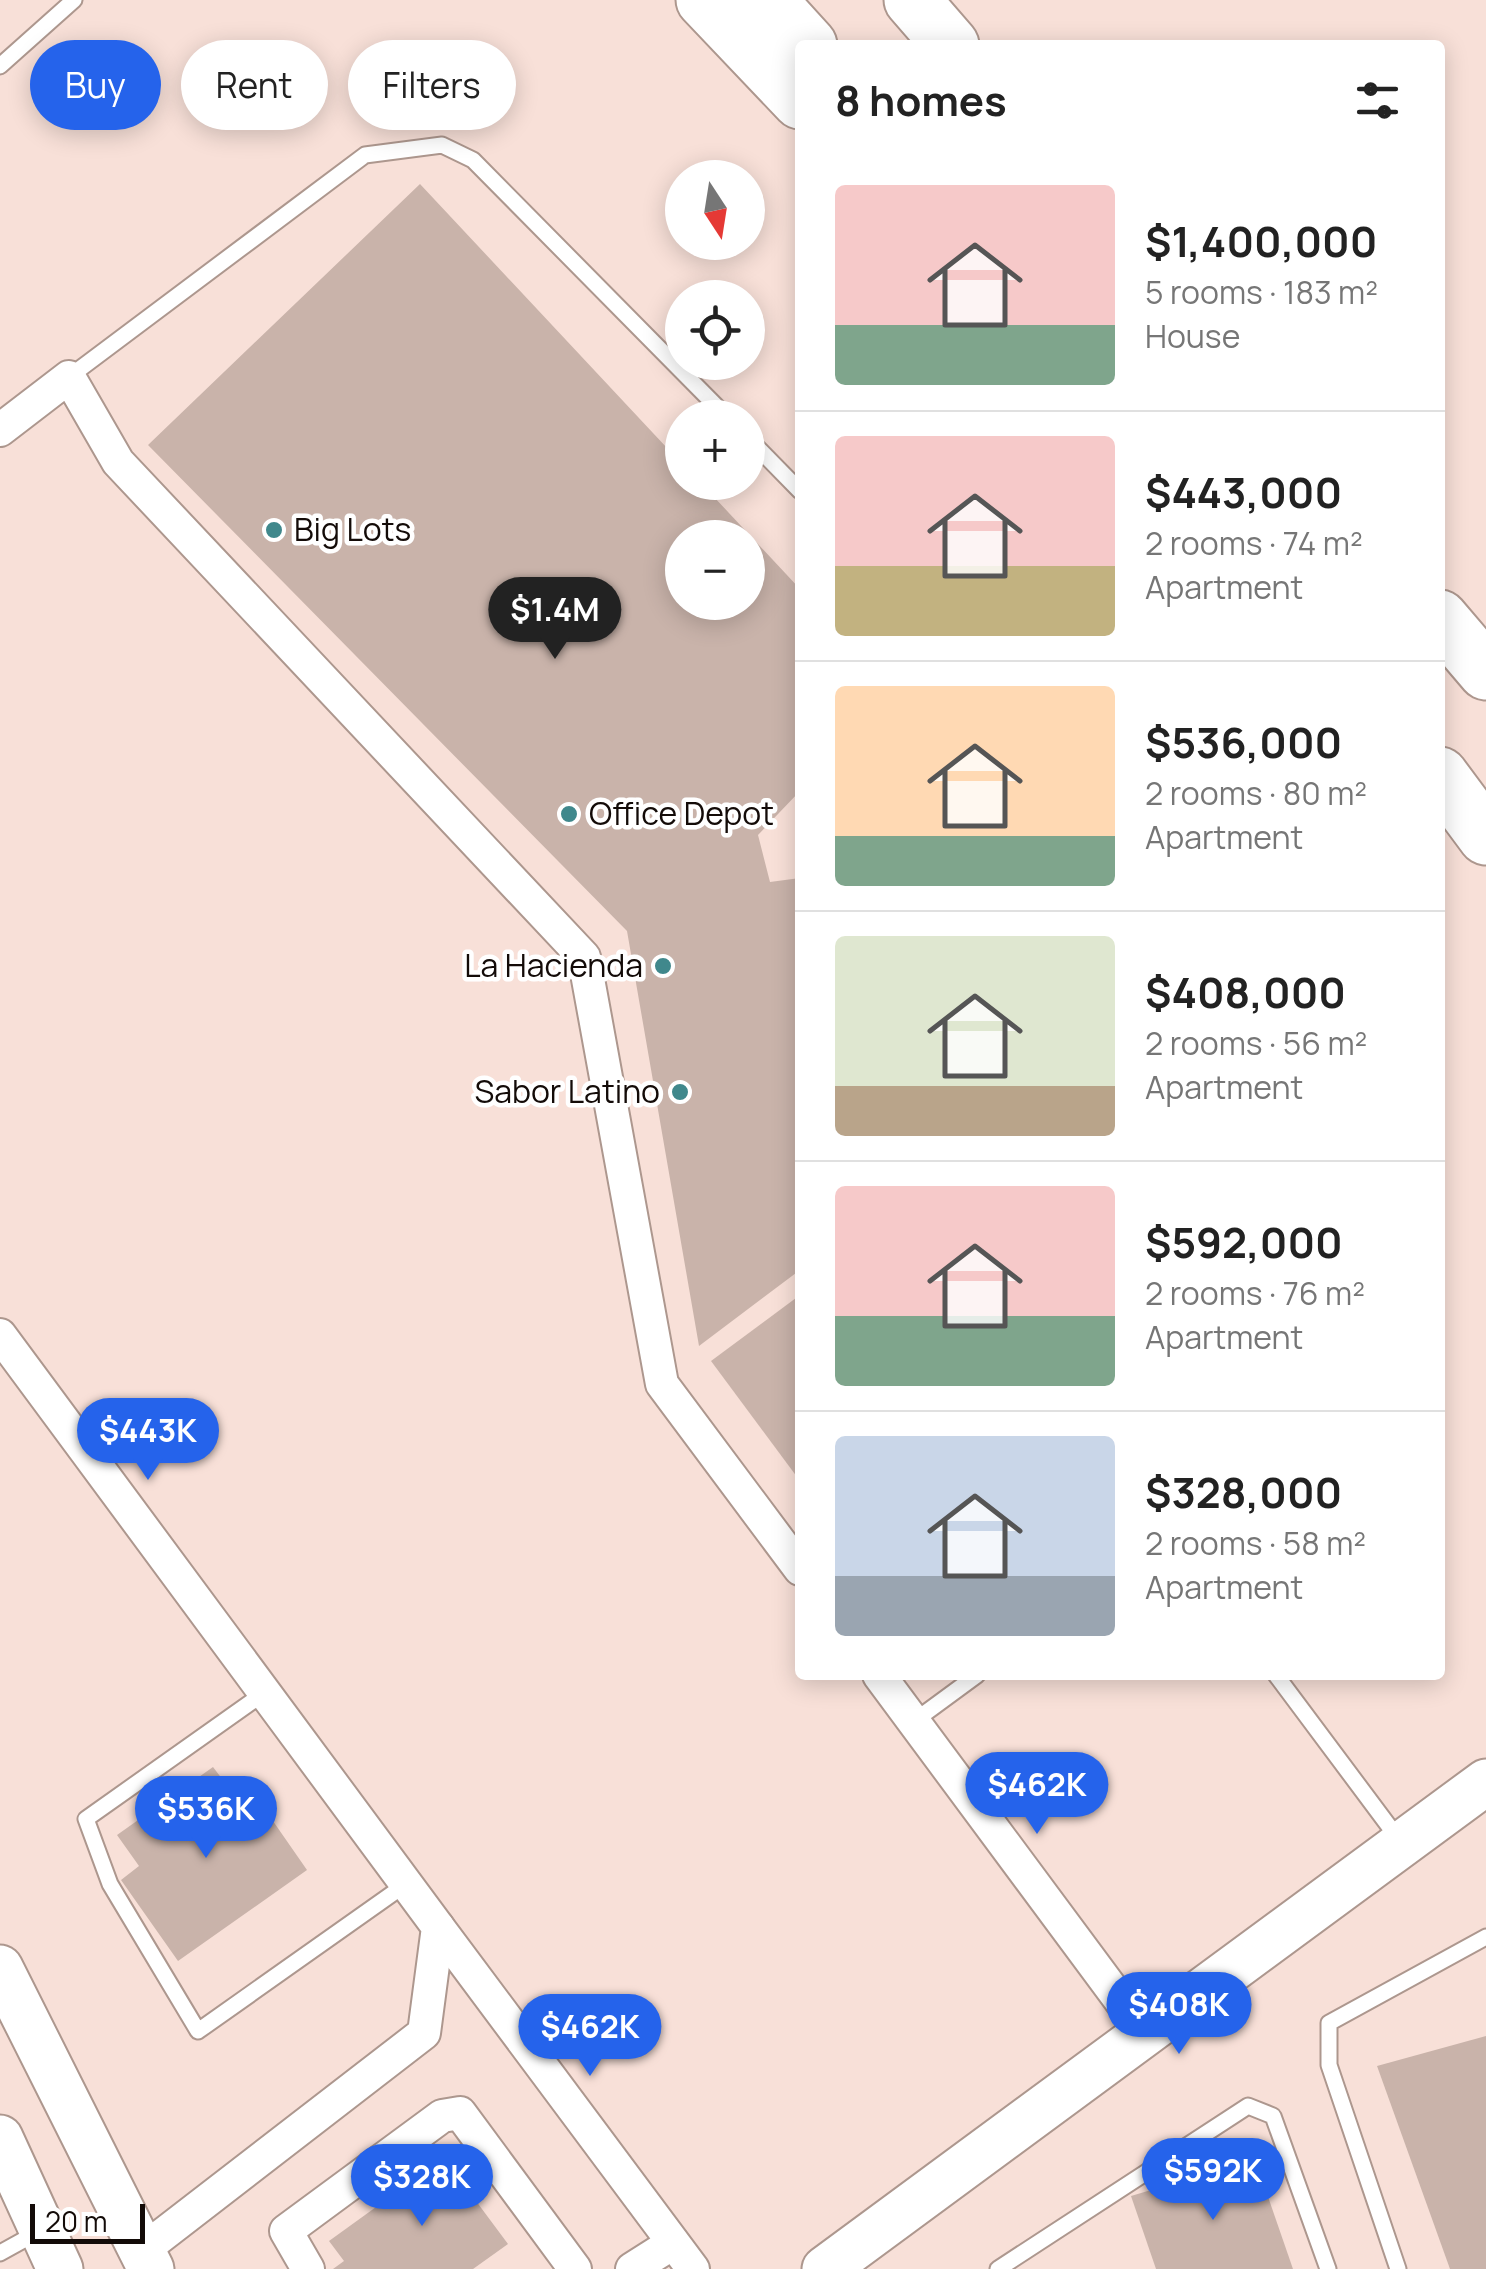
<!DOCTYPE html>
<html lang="en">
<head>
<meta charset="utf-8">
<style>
  body { margin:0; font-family:Manrope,sans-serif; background:#f6f6f6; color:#222; height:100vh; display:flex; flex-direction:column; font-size:38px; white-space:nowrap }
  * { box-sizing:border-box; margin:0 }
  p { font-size:32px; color:#767676 }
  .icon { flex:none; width:55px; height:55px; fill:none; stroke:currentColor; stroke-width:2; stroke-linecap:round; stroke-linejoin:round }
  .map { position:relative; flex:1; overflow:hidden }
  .drawer { position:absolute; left:795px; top:40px; width:650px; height:1640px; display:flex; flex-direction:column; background:#fff; border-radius:10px; box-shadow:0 5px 25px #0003 }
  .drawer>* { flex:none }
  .hud { position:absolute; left:30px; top:40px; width:615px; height:90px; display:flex; gap:20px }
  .needle { width:65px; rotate:168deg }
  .fabs { position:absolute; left:665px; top:160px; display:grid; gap:20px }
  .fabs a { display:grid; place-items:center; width:100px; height:100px; border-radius:50%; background:#fff; box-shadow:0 5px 25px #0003; font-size:50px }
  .scale { position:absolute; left:30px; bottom:25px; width:115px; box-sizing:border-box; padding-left:10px; border:5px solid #130b08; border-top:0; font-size:28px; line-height:35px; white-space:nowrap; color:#130b08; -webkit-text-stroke:8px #fff; paint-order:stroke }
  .price { position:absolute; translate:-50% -85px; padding:0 22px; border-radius:35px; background:#2563eb; color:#fff; font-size:32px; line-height:65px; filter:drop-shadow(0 2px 5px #0008) }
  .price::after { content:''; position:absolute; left:50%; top:60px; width:30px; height:22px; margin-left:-15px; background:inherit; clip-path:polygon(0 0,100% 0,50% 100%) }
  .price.on { background:#222; color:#fff }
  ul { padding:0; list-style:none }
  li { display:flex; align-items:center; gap:30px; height:250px; padding:0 40px }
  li+li { border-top:2px solid #e0e0e0 }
  li span { display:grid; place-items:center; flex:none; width:280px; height:200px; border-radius:10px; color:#555 }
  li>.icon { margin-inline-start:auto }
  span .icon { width:120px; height:120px; fill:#fffc; stroke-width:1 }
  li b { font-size:42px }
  h2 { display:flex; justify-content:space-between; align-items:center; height:120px; padding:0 40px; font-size:42px }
  .pill { padding:0 35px; border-radius:45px; background:#fff; box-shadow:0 5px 25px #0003; font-size:35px; line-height:90px }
  .pill.on { background:#2563eb; color:#fff }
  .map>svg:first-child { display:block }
  .building { fill:#c9b3aa; fill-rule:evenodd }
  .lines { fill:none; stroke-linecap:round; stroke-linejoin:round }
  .lane-casing { stroke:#ad978e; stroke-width:19 }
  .street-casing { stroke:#ad978e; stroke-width:36 }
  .secondary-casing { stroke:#ad978e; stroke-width:49 }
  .highway-casing { stroke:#ad978e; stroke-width:59 }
  .lane { stroke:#fff; stroke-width:15 }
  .street { stroke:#fff; stroke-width:32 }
  .secondary { stroke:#fff; stroke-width:45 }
  .highway { stroke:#fff; stroke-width:55 }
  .poi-dot { fill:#40888c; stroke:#fff; stroke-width:4 }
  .labels { text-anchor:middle; stroke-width:9; stroke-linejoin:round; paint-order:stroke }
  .poi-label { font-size:32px; fill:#130b08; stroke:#fff; text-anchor:start }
</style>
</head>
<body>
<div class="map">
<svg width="1486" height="2269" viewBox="0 0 1486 2269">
  <rect width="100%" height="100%" fill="#f8e0d8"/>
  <g class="building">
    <path d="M420 184 682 464V482H700L800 589V791L758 835 770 882 800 878V1270L699 1346 627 931 148 445ZM682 538H748V602H682Z"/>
    <polygon points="800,1295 800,1481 711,1361"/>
    <polygon points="213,1767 229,1788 243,1778 307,1870 178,1961 121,1880 139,1866 117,1835"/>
    <polygon points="1486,2036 1486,2269 1450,2269 1377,2066"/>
    <polygon points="444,2158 508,2244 473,2269 333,2269 344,2261 329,2241"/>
    <polygon points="1255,2159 1293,2269 1156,2269 1131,2196"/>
  </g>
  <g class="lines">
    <g class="lane-casing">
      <g id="lane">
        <polyline points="0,66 74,0"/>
        <polyline points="69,377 365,155 442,145 473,160 728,418"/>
        <polyline points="748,438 800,491"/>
        <polyline points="1276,1675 1400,1841"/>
        <polyline points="264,1693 86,1819 110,1884 198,2031 406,1884"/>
        <polyline points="913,1722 977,1675"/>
        <polyline points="0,2253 38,2232"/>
        <polyline points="998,2269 1248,2106 1273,2116 1328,2269"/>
        <polyline points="1398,2269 1329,2065 1329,2023 1486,1937"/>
      </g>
    </g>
    <g class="street-casing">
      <g id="street">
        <polyline points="0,430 69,377 118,462 584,957 662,1384 800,1569"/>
        <polyline points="0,1335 438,1927 424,2033 143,2250"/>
        <polyline points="879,1675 1146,2035"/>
        <polyline points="438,1927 693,2269"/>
        <polyline points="308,2269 286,2231 442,2116 460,2113 575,2269"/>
        <polyline points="632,2269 673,2243"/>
      </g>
    </g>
    <g class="secondary-casing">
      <g id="secondary">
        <polyline points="0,1968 151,2269"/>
        <polyline points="0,2138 60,2269"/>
        <polyline points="825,2269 1486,1782"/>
      </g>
    </g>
    <g class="highway-casing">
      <g id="highway">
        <polyline points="704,0 800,101"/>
        <polyline points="768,0 809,45"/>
        <polyline points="912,0 951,45"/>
        <polyline points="1440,618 1486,672"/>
        <polyline points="1440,775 1486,837"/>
      </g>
    </g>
    <use href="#lane" class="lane"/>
    <use href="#street" class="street"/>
    <use href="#secondary" class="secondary"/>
    <use href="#highway" class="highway"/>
  </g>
  <g class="poi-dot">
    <circle cx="274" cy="530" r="10"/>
    <circle cx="569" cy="814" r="10"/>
    <circle cx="663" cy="966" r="10"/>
    <circle cx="680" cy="1092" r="10"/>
  </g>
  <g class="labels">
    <g class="poi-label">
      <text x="294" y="541">Big Lots</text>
      <text x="589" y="825">Office Depot</text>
      <text x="643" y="977" text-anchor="end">La Hacienda</text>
      <text x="660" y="1103" text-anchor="end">Sabor Latino</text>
    </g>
  </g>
</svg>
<div class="fabs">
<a><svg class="needle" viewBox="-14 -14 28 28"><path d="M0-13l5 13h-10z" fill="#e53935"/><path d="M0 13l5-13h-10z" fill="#767676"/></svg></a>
<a><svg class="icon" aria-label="locate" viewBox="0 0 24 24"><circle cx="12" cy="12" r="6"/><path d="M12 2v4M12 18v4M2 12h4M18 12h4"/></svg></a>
<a>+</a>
<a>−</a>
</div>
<div class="scale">20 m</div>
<b class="price on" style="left:555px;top:662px">$1.4M</b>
<b class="price" style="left:148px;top:1483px">$443K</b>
<b class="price" style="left:1037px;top:1837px">$462K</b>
<b class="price" style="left:206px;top:1861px">$536K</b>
<b class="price" style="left:1179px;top:2057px">$408K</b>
<b class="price" style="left:590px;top:2079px">$462K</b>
<b class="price" style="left:1213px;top:2223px">$592K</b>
<b class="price" style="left:422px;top:2229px">$328K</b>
<div class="hud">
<a class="pill on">Buy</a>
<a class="pill">Rent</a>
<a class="pill">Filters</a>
</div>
<section class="drawer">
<h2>8 homes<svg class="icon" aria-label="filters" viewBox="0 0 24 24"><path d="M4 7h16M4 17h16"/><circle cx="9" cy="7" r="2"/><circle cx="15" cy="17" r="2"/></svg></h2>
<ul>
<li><span style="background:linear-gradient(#f6c9c9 70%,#7fa58c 0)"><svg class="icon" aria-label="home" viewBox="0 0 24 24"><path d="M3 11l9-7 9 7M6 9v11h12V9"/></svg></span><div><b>$1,400,000</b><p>5 rooms · 183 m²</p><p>House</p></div></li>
<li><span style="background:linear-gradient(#f6c9c9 65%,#c2b280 0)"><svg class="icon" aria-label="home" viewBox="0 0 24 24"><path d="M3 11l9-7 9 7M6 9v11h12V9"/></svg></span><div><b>$443,000</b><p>2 rooms · 74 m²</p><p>Apartment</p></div></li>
<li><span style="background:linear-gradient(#ffd9b3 75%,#7fa58c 0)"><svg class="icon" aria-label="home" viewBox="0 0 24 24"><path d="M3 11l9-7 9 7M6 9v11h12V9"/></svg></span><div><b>$536,000</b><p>2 rooms · 80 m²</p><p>Apartment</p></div></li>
<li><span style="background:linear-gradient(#dfe7d0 75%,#b9a48a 0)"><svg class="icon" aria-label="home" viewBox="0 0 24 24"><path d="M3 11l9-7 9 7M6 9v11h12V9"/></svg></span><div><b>$408,000</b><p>2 rooms · 56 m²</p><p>Apartment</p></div></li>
<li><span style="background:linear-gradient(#f6c9c9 65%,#7fa58c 0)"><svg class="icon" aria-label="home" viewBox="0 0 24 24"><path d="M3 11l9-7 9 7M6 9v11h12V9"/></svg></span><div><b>$592,000</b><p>2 rooms · 76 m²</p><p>Apartment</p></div></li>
<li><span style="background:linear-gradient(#c9d6e8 70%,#9aa5b1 0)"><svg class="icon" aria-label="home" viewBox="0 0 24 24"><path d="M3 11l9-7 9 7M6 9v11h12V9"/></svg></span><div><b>$328,000</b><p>2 rooms · 58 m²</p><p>Apartment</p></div></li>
</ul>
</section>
</div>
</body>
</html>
